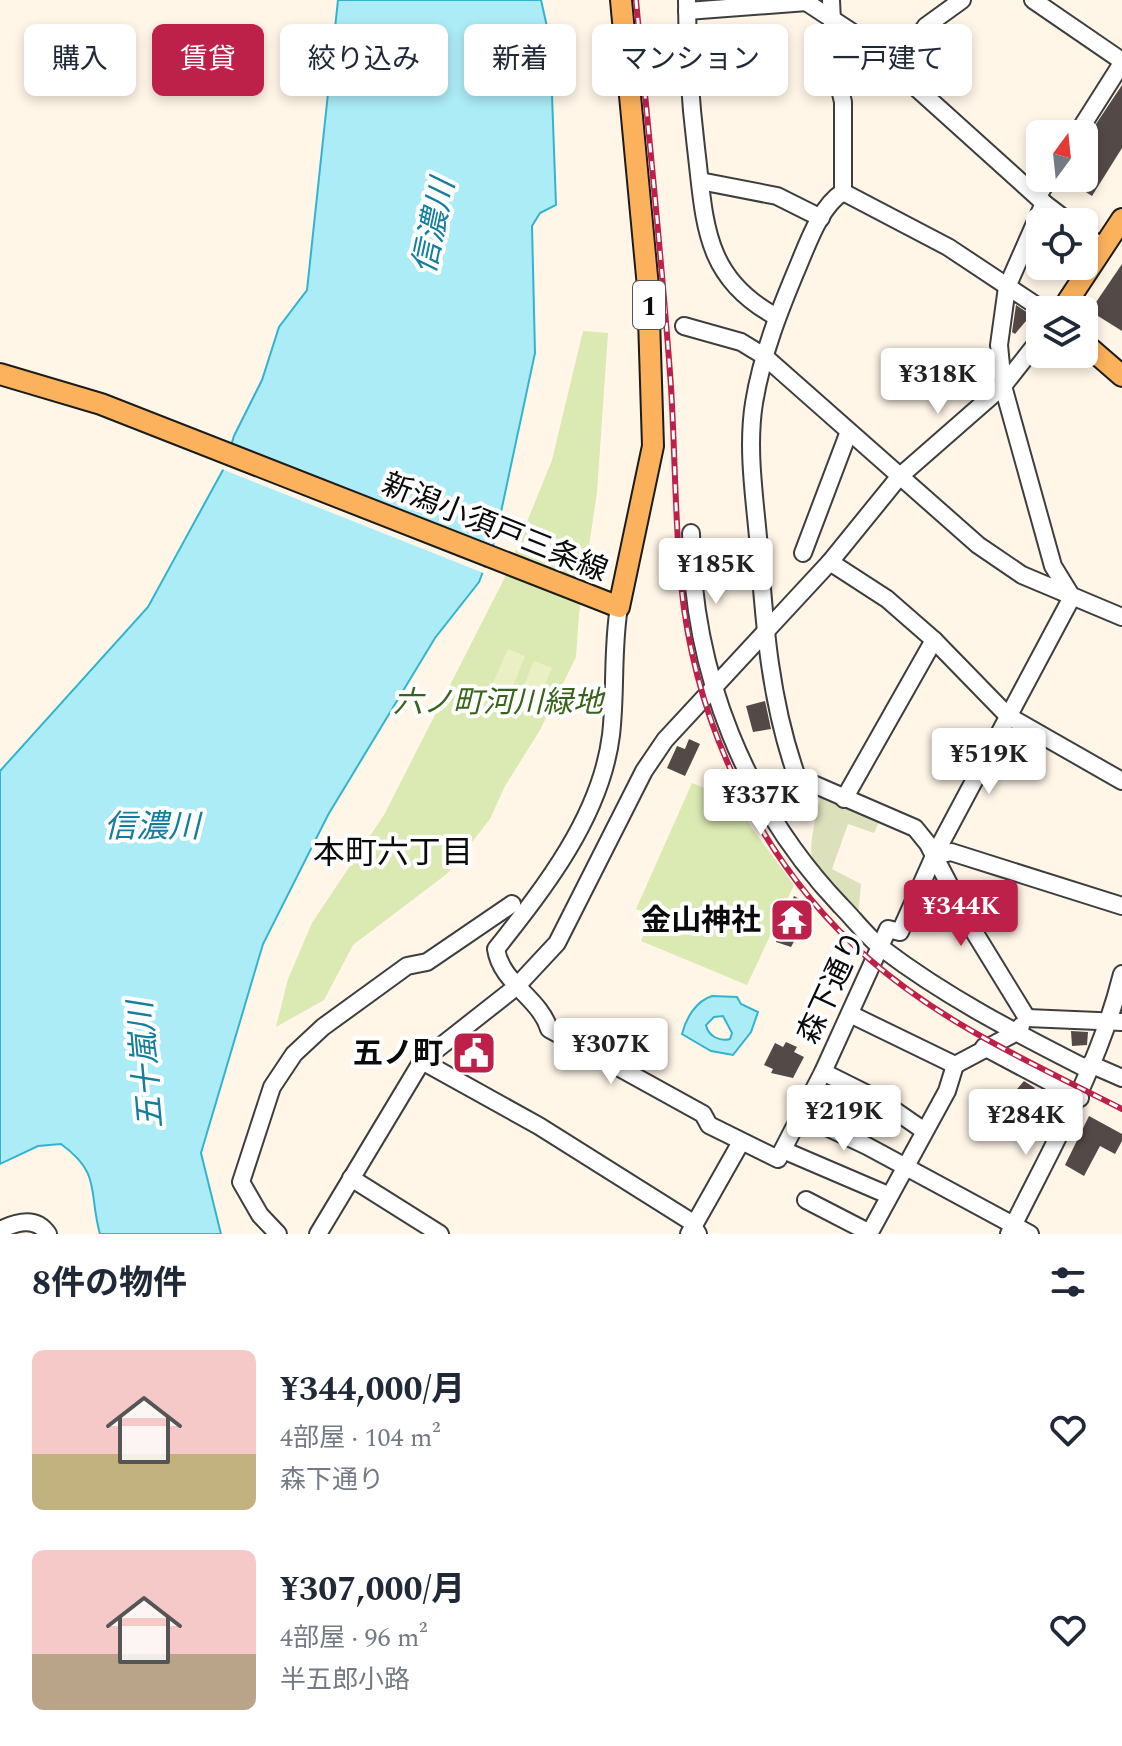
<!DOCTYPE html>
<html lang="ja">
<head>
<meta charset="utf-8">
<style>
  body { margin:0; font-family:Spectral,"Noto Sans JP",serif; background:#f6f6f7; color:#1f2937; height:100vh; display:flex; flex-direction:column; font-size:30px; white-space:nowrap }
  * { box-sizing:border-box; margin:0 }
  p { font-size:26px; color:#747a83 }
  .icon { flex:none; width:44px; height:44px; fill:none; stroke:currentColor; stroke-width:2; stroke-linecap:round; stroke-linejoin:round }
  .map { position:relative; height:1234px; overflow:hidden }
  .details { display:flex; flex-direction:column; background:#fff; flex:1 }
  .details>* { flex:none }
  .banner { position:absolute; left:24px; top:24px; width:1074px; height:72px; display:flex; gap:16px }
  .needle { width:52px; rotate:15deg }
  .tools { position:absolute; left:1026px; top:120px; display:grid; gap:16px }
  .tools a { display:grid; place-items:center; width:72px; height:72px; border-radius:12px; background:#fff; box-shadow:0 4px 12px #0003; font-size:40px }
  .price { position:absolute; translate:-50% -68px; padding:0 18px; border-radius:8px; background:#fff; color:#222; font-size:26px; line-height:52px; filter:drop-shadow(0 2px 4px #0008) }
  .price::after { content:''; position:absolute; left:50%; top:48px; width:24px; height:18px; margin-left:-12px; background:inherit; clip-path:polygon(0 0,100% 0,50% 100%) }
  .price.current { background:#bd214a; color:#fff }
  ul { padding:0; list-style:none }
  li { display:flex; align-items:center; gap:24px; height:200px; padding:0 32px }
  li span { display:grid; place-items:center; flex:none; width:224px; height:160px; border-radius:12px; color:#555 }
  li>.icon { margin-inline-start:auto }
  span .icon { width:96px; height:96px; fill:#fffc; stroke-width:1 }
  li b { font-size:34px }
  h2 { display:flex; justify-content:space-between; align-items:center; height:96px; padding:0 32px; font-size:34px }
  .tag { padding:0 28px; border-radius:12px; background:#fff; box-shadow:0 4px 12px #0003; font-size:28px; line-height:72px }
  .tag.current { background:#bd214a; color:#fff }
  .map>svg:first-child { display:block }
  .green { fill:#dbe9b2 }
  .cemetery { fill:#dce0bb }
  .pitch { fill:#ebf0c4 }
  .water { fill:#acecf7; stroke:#32b3d0; stroke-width:2; fill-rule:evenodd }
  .pier { fill:#fff6e8 }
  .building { fill:#534947 }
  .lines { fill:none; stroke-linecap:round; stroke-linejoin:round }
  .minor-casing { stroke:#3e3e3e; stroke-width:20 }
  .major-casing { stroke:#1c1c1c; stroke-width:24 }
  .minor { stroke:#fff; stroke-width:16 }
  .major { stroke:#fcb25c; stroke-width:20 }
  .rail-casing { stroke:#bd214a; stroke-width:6 }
  .rail { stroke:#fff; stroke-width:3; stroke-dasharray:9; stroke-linecap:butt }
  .labels { text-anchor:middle; stroke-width:8; stroke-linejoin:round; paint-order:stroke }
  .shield { fill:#fff; stroke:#545454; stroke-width:2 }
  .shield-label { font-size:28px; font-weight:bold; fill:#0b0b0b }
  .street-label { font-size:30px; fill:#0b0b0b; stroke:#fff }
  .park-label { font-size:30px; font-style:italic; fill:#39631b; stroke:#fff }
  .poi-label { font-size:30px; font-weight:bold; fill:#0b0b0b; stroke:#fff; text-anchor:end }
  .water-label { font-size:32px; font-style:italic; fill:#137f9e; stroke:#fff }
  .neighbourhood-label { font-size:32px; fill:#0b0b0b; stroke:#fff }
</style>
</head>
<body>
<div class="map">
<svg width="1122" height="1234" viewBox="0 0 1122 1234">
  <rect width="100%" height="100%" fill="#fff6e8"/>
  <g class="green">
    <polygon points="583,331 608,333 597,492 579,614 576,657 540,730 505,786 490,819 448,873 353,945 324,1000 276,1027 288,979 312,923 384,815 504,579 552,460"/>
    <polygon points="723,772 751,827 794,885 747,985 641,941 652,915 636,909 692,783 709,790"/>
  </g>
  <path class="cemetery" d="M821 795 881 818 874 833 848 824 832 869 861 884 858 918C807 862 803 871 821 795Z"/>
  <g class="pitch">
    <polygon points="508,649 525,656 510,693 492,685"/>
    <polygon points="534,661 552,668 537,704 519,697"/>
  </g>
  <g class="water">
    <path d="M338 0H541L550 40 556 205 540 213 532 226 535 353 495 540 479 582 435 638 328 815 263 944 201 1153 221 1234H100C88 1191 102 1174 61 1144L38 1146 0 1164V771L148 607 224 468 234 436 262 380 279 327 307 290Z"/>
    <path d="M712 996 737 997 741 1004 758 1012 751 1032 733 1055 711 1051 682 1034C686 1018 696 1001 712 996ZM723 1016 732 1033 730 1039C720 1042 708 1036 706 1025L714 1017Z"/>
  </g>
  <polygon class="pier" points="221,463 488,569 486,574 219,468"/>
  <g class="building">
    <polygon points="1122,85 1122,148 1092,196 1064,178 1084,178 1084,142"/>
    <polygon points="1122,264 1122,331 1090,311"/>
    <polygon points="1016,305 1031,315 1015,334 1012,332"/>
    <polygon points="765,701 771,729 753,732 746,706"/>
    <polygon points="689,739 700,744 685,776 667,768 677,746 685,749"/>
    <polygon points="794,896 807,903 801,917 806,919 791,947 776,942 779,922 783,912 787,913"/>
    <polygon points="1071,1031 1088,1032 1087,1045 1072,1046"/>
    <polygon points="786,1042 797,1047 794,1052 804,1057 793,1078 771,1073 773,1069 764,1065 775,1043 783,1047"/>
    <polygon points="1024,1081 1035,1088 1023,1108 1012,1101 1012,1095"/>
    <polygon points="1089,1116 1122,1134 1122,1141 1115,1154 1100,1146 1084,1176 1065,1165"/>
  </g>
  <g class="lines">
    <g class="minor-casing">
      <g id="minor">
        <path d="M687 0C687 50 690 99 696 148 705 222 703 278 777 317"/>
        <polyline points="803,0 861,38 1044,203 1007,287 999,345 1003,386 1053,566 1072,597"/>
        <polyline points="831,0 834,64 843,102 843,192"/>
        <polyline points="1033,0 1122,61"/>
        <polyline points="687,11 807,2"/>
        <polyline points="895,69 926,26 962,0"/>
        <polyline points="1077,134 1122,63"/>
        <polyline points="700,181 777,196 821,218"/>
        <path d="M843 192C821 206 809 240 799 264 780 309 762 354 754 403 747 447 754 493 758 537 764 619 769 699 797 777L915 828 928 844 973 930 1027 1018"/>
        <polyline points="843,192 948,247 1043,310"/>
        <polyline points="1038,196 1049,178"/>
        <polyline points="1044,203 1069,222"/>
        <polyline points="1084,234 1103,248"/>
        <polyline points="684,326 741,342 764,356 978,545 1022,575 1122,617"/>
        <path d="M691 533C692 672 745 805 841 906 855 920 868 938 883 949 946 997 1018 1034 1087 1069"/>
        <polyline points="803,553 848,434"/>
        <polyline points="830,562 887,599 934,640 1008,716 1122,781"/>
        <path d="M619 607C612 649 616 693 611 735 601 816 545 887 496 949 501 983 540 998 549 1029L703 1114 709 1125 778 1159 823 1072 888 929 900 932 934 856 1072 597"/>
        <polyline points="844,799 934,640"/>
        <polyline points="934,856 951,852 1122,906"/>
        <polyline points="850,1014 955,1065"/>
        <polyline points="1027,1018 1122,1022"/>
        <polyline points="984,1047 1080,1098"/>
        <polyline points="422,1061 539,1126 690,1221 698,1234"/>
        <polyline points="1090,1064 1122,1078"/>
        <polyline points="955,1065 1017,1032 1021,1026"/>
        <polyline points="823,1072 881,1101 923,1130"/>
        <polyline points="801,1115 867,1146 1030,1234"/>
        <polyline points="783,1150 888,1195"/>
        <polyline points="351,1178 440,1234"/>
        <polyline points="806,1200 870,1233"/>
        <path d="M0 1230C16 1222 36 1216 48 1234"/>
        <polyline points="278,1234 260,1215 241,1182 272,1087 294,1054 323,1027 407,966 427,962 512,904"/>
        <polyline points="318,1234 422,1061 516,987 557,943 644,771 665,740 830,562 899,477 1003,386 1040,339"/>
        <polyline points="689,1234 741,1142"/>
        <polyline points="869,1234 947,1091 955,1065"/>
        <path d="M1009 1234C1051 1149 1099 1067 1122 974"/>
      </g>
    </g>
    <g class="major-casing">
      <g id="major">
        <polyline points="1062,310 1122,219"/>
        <polyline points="1084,343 1122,376"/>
        <polyline points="0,374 101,404 619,607 653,446 648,287 621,0"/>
      </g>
    </g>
    <use href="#minor" class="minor"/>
    <use href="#major" class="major"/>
    <g class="rail-casing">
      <path id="rail" d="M636 0C648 129 662 258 671 387 675 452 675 519 681 584 695 725 761 864 868 958 943 1024 1034 1064 1122 1109"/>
    </g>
    <use href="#rail" class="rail"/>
  </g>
  <defs>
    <g id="temple-square" transform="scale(2.3)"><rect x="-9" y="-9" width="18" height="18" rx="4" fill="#bd214a" stroke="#fff"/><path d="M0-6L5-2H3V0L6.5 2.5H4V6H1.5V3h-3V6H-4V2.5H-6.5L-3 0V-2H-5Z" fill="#fff"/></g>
    <g id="civic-square" transform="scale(2.3)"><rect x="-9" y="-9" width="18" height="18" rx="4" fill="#bd214a" stroke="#fff"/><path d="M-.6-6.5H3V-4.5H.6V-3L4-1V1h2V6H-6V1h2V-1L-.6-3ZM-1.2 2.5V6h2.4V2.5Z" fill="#fff"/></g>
  </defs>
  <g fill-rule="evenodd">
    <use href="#temple-square" x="792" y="920"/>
    <use href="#civic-square" x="474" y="1053"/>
  </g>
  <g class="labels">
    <rect class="shield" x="633" y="281" width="32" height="48" rx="6"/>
    <g class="shield-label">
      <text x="649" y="315">1</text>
    </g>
    <g class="street-label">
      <text transform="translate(495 527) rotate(22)" y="10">新潟小須戸三条線</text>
      <text transform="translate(831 987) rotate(-65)" y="10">森下通り</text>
    </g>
    <g class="park-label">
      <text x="498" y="712">六ノ町河川緑地</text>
    </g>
    <g class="poi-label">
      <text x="761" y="930">金山神社</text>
      <text x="443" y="1063">五ノ町</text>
    </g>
    <g class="water-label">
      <text transform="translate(433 226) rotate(-78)" y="11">信濃川</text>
      <text x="152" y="837">信濃川</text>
      <text transform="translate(145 1065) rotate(-95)" y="11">五十嵐川</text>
    </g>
    <g class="neighbourhood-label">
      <text x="393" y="863">本町六丁目</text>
    </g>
  </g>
</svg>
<div class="tools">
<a><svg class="needle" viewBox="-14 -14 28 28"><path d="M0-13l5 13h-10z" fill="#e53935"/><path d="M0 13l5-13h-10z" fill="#747a83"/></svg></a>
<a><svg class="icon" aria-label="locate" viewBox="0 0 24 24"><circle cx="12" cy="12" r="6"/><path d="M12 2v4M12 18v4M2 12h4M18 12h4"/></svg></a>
<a><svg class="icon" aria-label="layers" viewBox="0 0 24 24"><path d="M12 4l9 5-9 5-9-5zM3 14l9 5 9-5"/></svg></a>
</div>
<b class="price" style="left:938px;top:416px">¥318K</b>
<b class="price" style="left:716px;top:606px">¥185K</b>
<b class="price" style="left:989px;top:796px">¥519K</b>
<b class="price" style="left:761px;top:837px">¥337K</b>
<b class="price current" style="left:961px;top:948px">¥344K</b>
<b class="price" style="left:611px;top:1086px">¥307K</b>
<b class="price" style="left:844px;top:1153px">¥219K</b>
<b class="price" style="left:1026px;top:1157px">¥284K</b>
<div class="banner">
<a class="tag">購入</a>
<a class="tag current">賃貸</a>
<a class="tag">絞り込み</a>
<a class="tag">新着</a>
<a class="tag">マンション</a>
<a class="tag">一戸建て</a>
</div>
</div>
<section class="details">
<h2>8件の物件<svg class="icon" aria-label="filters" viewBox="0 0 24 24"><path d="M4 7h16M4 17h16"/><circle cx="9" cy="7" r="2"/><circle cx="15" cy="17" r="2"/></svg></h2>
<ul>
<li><span style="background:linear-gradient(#f6c9c9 65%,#c2b280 0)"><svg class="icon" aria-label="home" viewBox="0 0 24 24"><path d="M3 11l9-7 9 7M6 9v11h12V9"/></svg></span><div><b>¥344,000/月</b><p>4部屋 · 104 m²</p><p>森下通り</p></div><svg class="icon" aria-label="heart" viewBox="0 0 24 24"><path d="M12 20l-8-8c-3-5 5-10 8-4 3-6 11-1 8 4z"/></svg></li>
<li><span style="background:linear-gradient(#f6c9c9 65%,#b9a48a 0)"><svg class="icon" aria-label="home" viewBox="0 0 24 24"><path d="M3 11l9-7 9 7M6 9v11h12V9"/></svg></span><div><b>¥307,000/月</b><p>4部屋 · 96 m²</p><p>半五郎小路</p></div><svg class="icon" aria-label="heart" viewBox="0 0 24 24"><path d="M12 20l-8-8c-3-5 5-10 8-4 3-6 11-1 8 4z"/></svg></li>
</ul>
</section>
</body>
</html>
